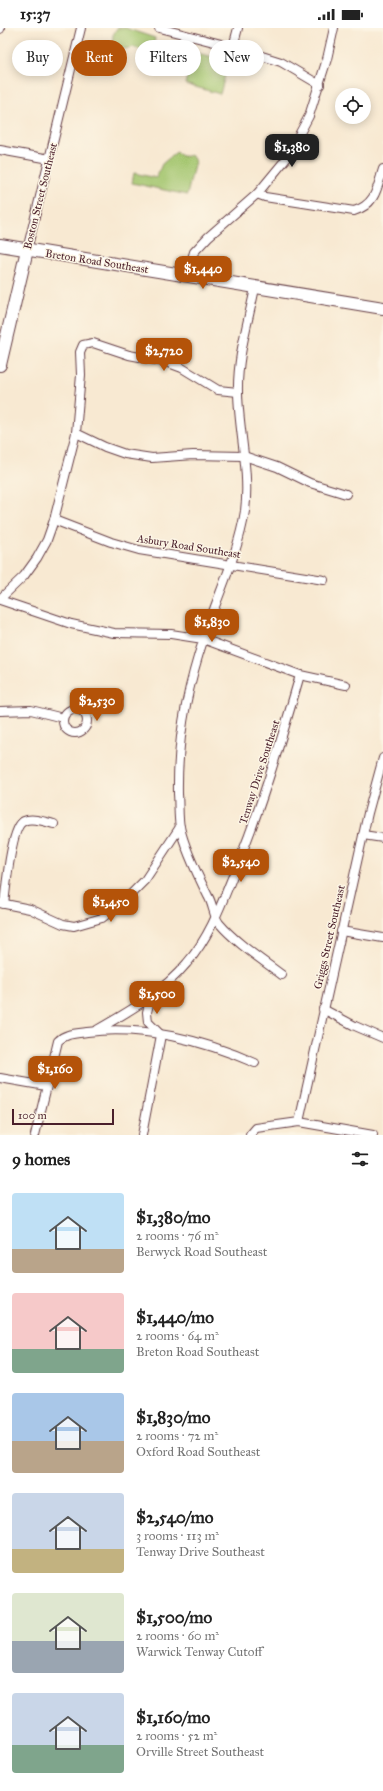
<!DOCTYPE html>
<html lang="en">
<head>
<meta charset="utf-8">
<style>
  body { margin:0; font-family:"IM FELL Great Primer",serif; background:#f6f6f6; color:#222; height:100vh; display:flex; flex-direction:column; font-size:15px; white-space:nowrap }
  * { box-sizing:border-box; margin:0 }
  p { font-size:13px; color:#767676 }
  .icon { flex:none; width:22px; height:22px; fill:none; stroke:currentColor; stroke-width:2; stroke-linecap:round; stroke-linejoin:round }
  .map { position:relative; height:1107px; overflow:hidden }
  .panel { display:flex; flex-direction:column; background:#fff; flex:1 }
  .panel>* { flex:none }
  .banner { position:absolute; left:12px; top:12px; width:359px; height:36px; display:flex; gap:8px }
  .tools { position:absolute; left:335px; top:60px; display:grid; gap:8px }
  .tools a { display:grid; place-items:center; width:36px; height:36px; border-radius:50%; background:#fff; box-shadow:0 2px 10px #0003; font-size:20px }
  .scale { position:absolute; left:12px; bottom:10px; width:102px; box-sizing:border-box; padding-left:4px; border:2px solid #4a1f2b; border-top:0; font-size:11px; line-height:14px; white-space:nowrap; color:#4a1f2b; -webkit-text-stroke:3px #fcf5e5; paint-order:stroke }
  .price { position:absolute; translate:-50% -34px; padding:0 9px; border-radius:8px; background:#b45309; color:#fff; font-size:13px; line-height:26px; filter:drop-shadow(0 1px 2px #0008) }
  .price::after { content:''; position:absolute; left:50%; top:24px; width:12px; height:9px; margin-left:-6px; background:inherit; clip-path:polygon(0 0,100% 0,50% 100%) }
  .price.on { background:#222; color:#fff }
  ul { padding:0; list-style:none }
  li { display:flex; align-items:center; gap:12px; height:100px; padding:0 12px }
  li span { display:grid; place-items:center; flex:none; width:112px; height:80px; border-radius:4px; color:#555 }
  li>.icon { margin-inline-start:auto }
  span .icon { width:48px; height:48px; fill:#fffc; stroke-width:1 }
  li b { font-size:17px }
  h2 { display:flex; justify-content:space-between; align-items:center; height:48px; padding:0 12px; font-size:17px }
  .pill { padding:0 14px; border-radius:18px; background:#fff; box-shadow:0 2px 10px #0003; font-size:14px; line-height:36px }
  .pill.on { background:#b45309; color:#fff }
  .status { display:flex; justify-content:space-between; align-items:center; height:28px; padding:0 20px; background:#fff; direction:ltr }
  .status svg { height:11px; fill:currentColor }
  .map>svg:first-child { display:block }
  .green { fill:#a4c66f; stroke:#77724d }
  .lines { fill:none; stroke-linecap:round; stroke-linejoin:round }
  .street-casing { stroke:#643d44; stroke-width:10 }
  .secondary-casing { stroke:#643d44; stroke-width:14 }
  .street { stroke:#fff; stroke-width:8 }
  .secondary { stroke:#fff; stroke-width:12 }
  .labels { text-anchor:middle; stroke-width:3; stroke-linejoin:round; paint-order:stroke }
  .street-label { font-size:11px; fill:#4a1f2b; stroke:#fcf5e5 }
</style>
</head>
<body>
<div class="status"><b>15:37</b><svg viewBox="0 0 49 12"><path d="M0 12V9h3v3zM5 12V6h3v6zM10 12V3h3v9zM15 12V0h3v12zM26 1h20v11H26zM47 4h2v5h-2z"/></svg></div>
<div class="map">
<svg width="383" height="1107" viewBox="0 0 383 1107">
  <rect width="100%" height="100%" fill="#fcf5e5"/>
  <filter id="ink" filterUnits="userSpaceOnUse"><feTurbulence type="fractalNoise" baseFrequency=".025" numOctaves="2"/><feDisplacementMap in="SourceGraphic" scale="8" xChannelSelector="R" yChannelSelector="G"/><feConvolveMatrix kernelMatrix="1 2 1 2 8 2 1 2 1" color-interpolation-filters="sRGB"/></filter>
  <filter id="wash" filterUnits="userSpaceOnUse"><feTurbulence type="fractalNoise" baseFrequency=".012" numOctaves="4" result="noise"/><feDisplacementMap in="SourceGraphic" scale="16" xChannelSelector="R" yChannelSelector="G"/><feGaussianBlur stdDeviation="0.9" result="paint"/><feColorMatrix in="noise" values="0 0 0 0 0 0 0 0 0 0 0 0 0 0 0 0 0 1.4 0 .05"/><feComposite in="paint" operator="in"/></filter>
  <g filter="url(#wash)">
    <rect width="100%" height="100%" fill="#f8e9d2"/>
    <g class="green">
      <polygon points="117,0 125,0 155,10 152,27 134,19 125,21 112,18 113,7"/>
      <polygon points="193,24 229,33 220,66 185,56"/>
      <path d="M177 124C181 129 185 129 191 127L195 133 187 167 132 155 134 145 156 150 162 136 175 125Z"/>
    </g>
  </g>
  <g filter="url(#ink)">
    <g class="lines">
      <g class="street-casing">
        <g id="street">
          <polyline points="159,0 233,19 281,34 320,57"/>
          <polyline points="0,1 0,0"/>
          <polyline points="233,19 238,0"/>
          <polyline points="0,122 50,131"/>
          <path d="M257 166 265 169 354 183C376 176 377 160 383 141"/>
          <polyline points="27,222 81,0"/>
          <polyline points="187,247 194,224 208,209 257,166 286,131 309,88 327,31 334,0"/>
          <path d="M255 260C248 295 237 329 238 365 239 405 250 444 245 483 238 527 217 568 204 610 187 660 177 713 178 766 179 777 178 789 180 799 184 819 199 850 208 868 213 876 213 887 219 895 236 915 261 931 282 947"/>
          <polyline points="76,405 105,419 125,426 152,430 193,427 244,428 277,439 310,455 346,466"/>
          <polyline points="54,492 111,514 139,522 324,552"/>
          <polyline points="0,571 24,548 37,530 47,512 54,492 76,405 81,347 80,324 83,317 93,315 129,327 166,334 182,340 218,362 238,364"/>
          <polyline points="0,572 71,596 114,605 171,606 203,611 300,647 346,657"/>
          <circle cx="75" cy="693" r="12"/>
          <polyline points="0,683 31,682 63,690"/>
          <polyline points="363,807 383,810"/>
          <polyline points="0,875 30,881 63,896 74,898 102,890 126,871 145,852 180,799"/>
          <path d="M4 876C6 861 11 798 24 793 32 789 46 794 54 796"/>
          <polyline points="341,903 383,910"/>
          <polyline points="323,981 355,998 383,1010"/>
          <path d="M95 1003C128 984 162 965 187 935 208 911 220 880 232 850 260 784 280 716 300 647"/>
          <polyline points="0,1050 46,1058"/>
          <polyline points="299,1094 368,785 383,730"/>
          <path d="M35 1107 58 1013C66 1005 76 1006 87 1004 143 997 203 1012 255 1035"/>
          <polyline points="142,1107 161,1007 148,994 147,984 151,969"/>
          <polyline points="250,1107 256,1100 299,1094 373,1107"/>
        </g>
      </g>
      <g class="secondary-casing">
        <g id="secondary">
          <polyline points="0,217 383,280"/>
          <polyline points="0,337 27,222"/>
        </g>
      </g>
      <use href="#street" class="street"/>
      <use href="#secondary" class="secondary"/>
    </g>
  </g>
  <g class="labels">
    <g class="street-label">
      <text transform="translate(40 168) rotate(-76)" y="4">Boston Street Southeast</text>
      <text transform="translate(97 233) rotate(9)" y="4">Breton Road Southeast</text>
      <text transform="translate(189 518) rotate(9)" y="4">Asbury Road Southeast</text>
      <text transform="translate(259 744) rotate(-72)" y="4">Tenway Drive Southeast</text>
      <text transform="translate(329 909) rotate(-77)" y="4">Griggs Street Southeast</text>
    </g>
  </g>
</svg>
<div class="tools">
<a><svg class="icon" aria-label="locate" viewBox="0 0 24 24"><circle cx="12" cy="12" r="6"/><path d="M12 2v4M12 18v4M2 12h4M18 12h4"/></svg></a>
</div>
<div class="scale">100 m</div>
<b class="price on" style="left:292px;top:140px">$1,380</b>
<b class="price" style="left:203px;top:262px">$1,440</b>
<b class="price" style="left:164px;top:344px">$2,720</b>
<b class="price" style="left:212px;top:615px">$1,830</b>
<b class="price" style="left:97px;top:694px">$2,530</b>
<b class="price" style="left:241px;top:855px">$2,540</b>
<b class="price" style="left:111px;top:895px">$1,450</b>
<b class="price" style="left:157px;top:987px">$1,500</b>
<b class="price" style="left:55px;top:1062px">$1,160</b>
<div class="banner">
<a class="pill">Buy</a>
<a class="pill on">Rent</a>
<a class="pill">Filters</a>
<a class="pill">New</a>
</div>
</div>
<section class="panel">
<h2>9 homes<svg class="icon" aria-label="filters" viewBox="0 0 24 24"><path d="M4 7h16M4 17h16"/><circle cx="9" cy="7" r="2"/><circle cx="15" cy="17" r="2"/></svg></h2>
<ul>
<li><span style="background:linear-gradient(#bfe0f5 70%,#b9a48a 0)"><svg class="icon" aria-label="home" viewBox="0 0 24 24"><path d="M3 11l9-7 9 7M6 9v11h12V9"/></svg></span><div><b>$1,380/mo</b><p>2 rooms · 76 m²</p><p>Berwyck Road Southeast</p></div></li>
<li><span style="background:linear-gradient(#f6c9c9 70%,#7fa58c 0)"><svg class="icon" aria-label="home" viewBox="0 0 24 24"><path d="M3 11l9-7 9 7M6 9v11h12V9"/></svg></span><div><b>$1,440/mo</b><p>2 rooms · 64 m²</p><p>Breton Road Southeast</p></div></li>
<li><span style="background:linear-gradient(#a9c7e8 60%,#b9a48a 0)"><svg class="icon" aria-label="home" viewBox="0 0 24 24"><path d="M3 11l9-7 9 7M6 9v11h12V9"/></svg></span><div><b>$1,830/mo</b><p>2 rooms · 72 m²</p><p>Oxford Road Southeast</p></div></li>
<li><span style="background:linear-gradient(#c9d6e8 70%,#c2b280 0)"><svg class="icon" aria-label="home" viewBox="0 0 24 24"><path d="M3 11l9-7 9 7M6 9v11h12V9"/></svg></span><div><b>$2,540/mo</b><p>3 rooms · 113 m²</p><p>Tenway Drive Southeast</p></div></li>
<li><span style="background:linear-gradient(#dfe7d0 60%,#9aa5b1 0)"><svg class="icon" aria-label="home" viewBox="0 0 24 24"><path d="M3 11l9-7 9 7M6 9v11h12V9"/></svg></span><div><b>$1,500/mo</b><p>2 rooms · 60 m²</p><p>Warwick Tenway Cutoff</p></div></li>
<li><span style="background:linear-gradient(#c9d6e8 65%,#7fa58c 0)"><svg class="icon" aria-label="home" viewBox="0 0 24 24"><path d="M3 11l9-7 9 7M6 9v11h12V9"/></svg></span><div><b>$1,160/mo</b><p>2 rooms · 52 m²</p><p>Orville Street Southeast</p></div></li>
</ul>
</section>
</body>
</html>
